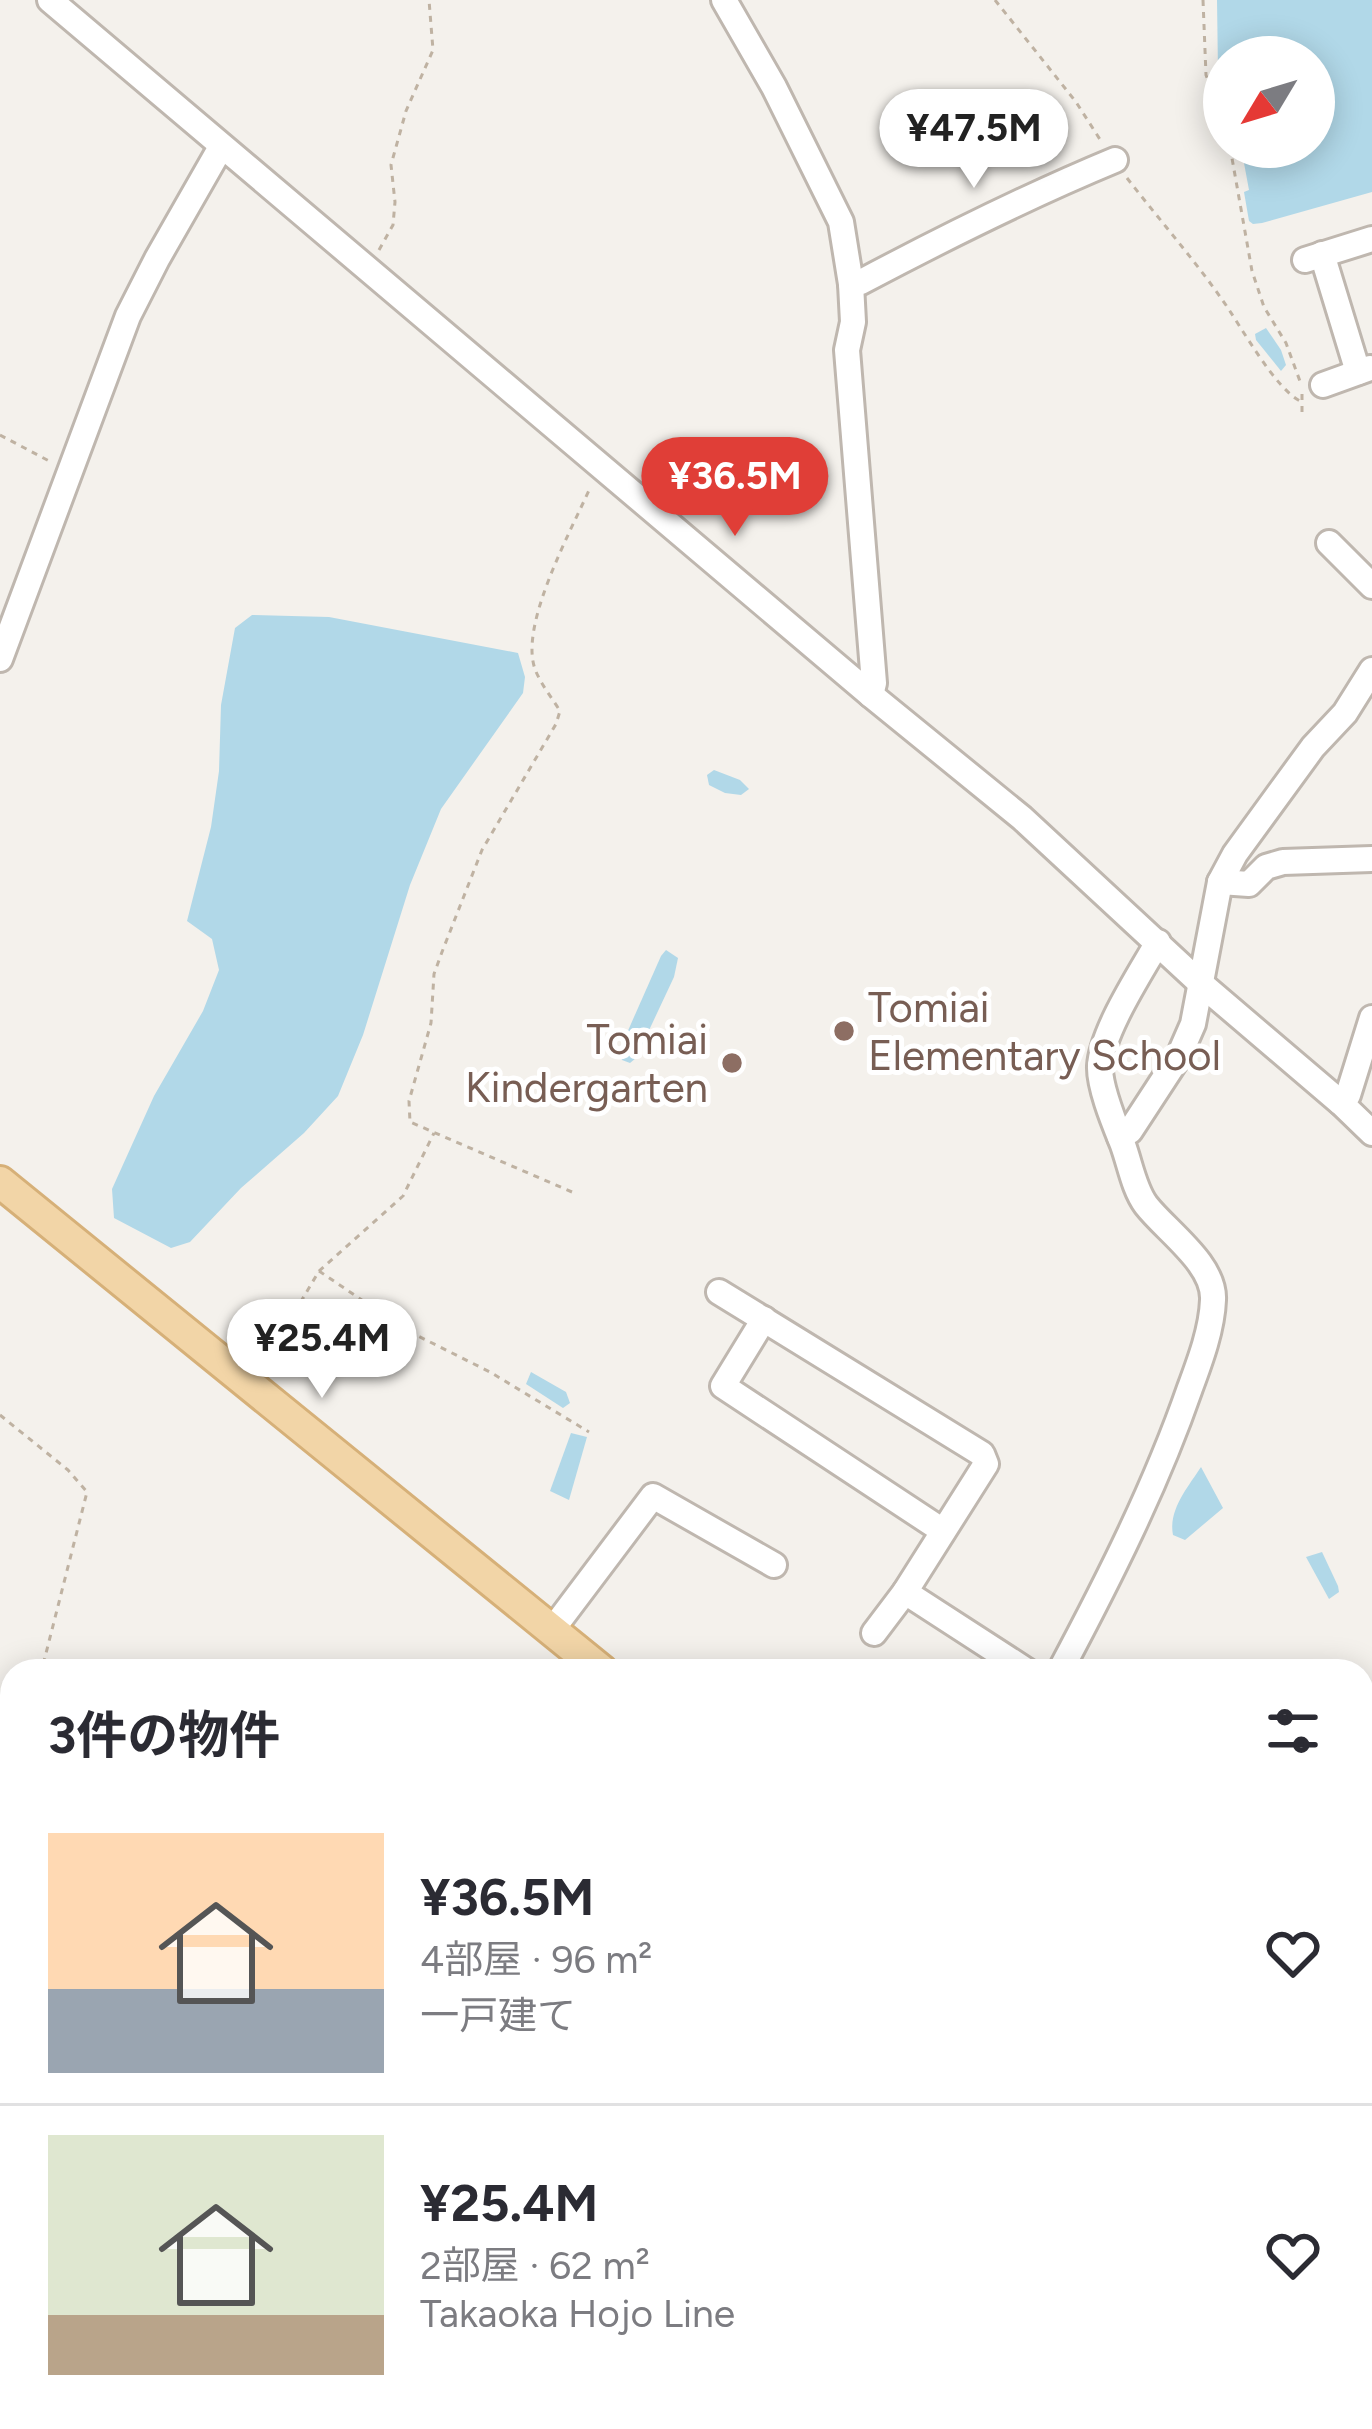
<!DOCTYPE html>
<html lang="ja">
<head>
<meta charset="utf-8">
<style>
  body { margin:0; font-family:Figtree,"Noto Sans JP",sans-serif; background:#f7f7f7; color:#2b2b33; height:100vh; display:flex; flex-direction:column; font-size:45px; white-space:nowrap }
  * { box-sizing:border-box; margin:0 }
  p { font-size:39px; color:#7c7c81 }
  .icon { flex:none; width:66px; height:66px; fill:none; stroke:currentColor; stroke-width:2; stroke-linecap:round; stroke-linejoin:round }
  .map { position:relative; flex:1; overflow:hidden }
  .panel { position:absolute; left:0px; top:1659px; width:1374px; height:771px; display:flex; flex-direction:column; background:#fff; border-radius:36px 36px 0 0; box-shadow:0 6px 30px #0003 }
  .panel>* { flex:none }
  .needle { width:78px; rotate:232deg }
  .fabs { position:absolute; left:1203px; top:36px; display:grid; gap:24px }
  .fabs a { display:grid; place-items:center; width:132px; height:132px; border-radius:50%; background:#fff; box-shadow:0 6px 30px #0003; font-size:60px }
  .price { position:absolute; translate:-50% -102px; padding:0 27px; border-radius:42px; background:#fff; color:#222; font-size:39px; line-height:78px; filter:drop-shadow(0 3px 6px #0008) }
  .price::after { content:''; position:absolute; left:50%; top:72px; width:36px; height:27px; margin-left:-18px; background:inherit; clip-path:polygon(0 0,100% 0,50% 100%) }
  .price.selected { background:#e03e37; color:#fff }
  ul { padding:0; list-style:none }
  li { display:flex; align-items:center; gap:36px; height:300px; padding:0 48px }
  li+li { border-top:3px solid #e1e1e2 }
  li span { display:grid; place-items:center; flex:none; width:336px; height:240px; border-radius:0px; color:#555 }
  li>.icon { margin-inline-start:auto }
  span .icon { width:144px; height:144px; fill:#fffc; stroke-width:1 }
  li b { font-size:51px }
  h2 { display:flex; justify-content:space-between; align-items:center; height:144px; padding:0 48px; font-size:51px }
  .map>svg:first-child { display:block }
  .water { fill:#b1d8e8 }
  .lines { fill:none; stroke-linecap:round; stroke-linejoin:round }
  .minor-casing { stroke:#bfb7af; stroke-width:30 }
  .major-casing { stroke:#d6b078; stroke-width:36 }
  .path { stroke:#bfb2a2; stroke-width:3; stroke-dasharray:6 6; stroke-linecap:butt }
  .minor { stroke:#fff; stroke-width:24 }
  .major { stroke:#f2d5a7; stroke-width:30 }
  .education-dot { fill:#8d6e63; stroke:#fff; stroke-width:4.5 }
  .labels { text-anchor:middle; stroke-width:10; stroke-linejoin:round; paint-order:stroke }
  .education-label { font-size:42px; fill:#785e54; stroke:#fff; text-anchor:start }
</style>
</head>
<body>
<div class="map">
<svg width="1372" height="2429" viewBox="0 0 1372 2429">
  <rect width="100%" height="100%" fill="#f4f1ec"/>
  <g class="water">
    <polygon points="1217,0 1372,0 1372,192 1262,223 1253,224 1249,221 1244,192 1249,190 1241,147 1314,147 1314,57 1224,57 1224,91 1218,72"/>
    <polygon points="1266,328 1281,350 1286,365 1281,371 1256,340 1255,334"/>
    <polygon points="252,615 329,617 518,653 525,677 523,693 441,809 410,885 363,1035 338,1096 304,1133 241,1188 190,1242 171,1248 114,1218 112,1189 154,1096 203,1011 219,970 212,939 187,921 211,827 219,771 221,705 235,628"/>
    <polygon points="714,770 740,780 749,789 741,795 725,793 709,785 707,775"/>
    <polygon points="666,950 678,958 674,977 636,1058 630,1063 622,1060 619,1051 661,956"/>
    <polygon points="531,1372 566,1392 570,1403 563,1408 526,1384"/>
    <polygon points="571,1433 587,1437 569,1500 550,1491"/>
    <path d="M1201 1467 1223 1508 1185 1540 1173 1535C1168 1510 1188 1487 1201 1467Z"/>
    <polygon points="1322,1552 1338,1586 1339,1592 1329,1599 1306,1557"/>
  </g>
  <g class="lines">
    <g class="minor-casing">
      <g id="minor">
        <polyline points="50,0 871,695 1022,818 1199,982 1341,1103 1372,1133"/>
        <polyline points="724,0 774,87 841,222 851,284 853,322 847,350 874,683 871,695"/>
        <polyline points="1322,254 1358,372"/>
        <polyline points="1305,260 1372,239"/>
        <path d="M851 284 861 282C944 238 1028 196 1115 160"/>
        <polyline points="1323,385 1370,368"/>
        <polyline points="1329,543 1372,586"/>
        <polyline points="0,659 128,316 157,259 221,147"/>
        <polyline points="1220,882 1249,884 1266,867 1283,862 1372,859"/>
        <polyline points="1341,1103 1348,1095 1372,1018"/>
        <polyline points="1120,1137 1130,1131 1179,1056 1193,1024 1220,882 1235,854 1313,747 1345,713 1372,670"/>
        <polyline points="719,1292 982,1454 986,1464 905,1592 874,1633"/>
        <polyline points="764,1319 723,1386 943,1531"/>
        <polyline points="905,1592 1027,1671"/>
        <polyline points="552,1630 653,1496 774,1565"/>
        <path d="M1060 1671C1109 1579 1156 1486 1190 1388 1200 1361 1212 1329 1213 1300 1215 1264 1166 1231 1146 1205 1134 1189 1130 1164 1123 1145 1115 1125 1099 1087 1100 1066 1102 1031 1140 974 1158 942"/>
        <polyline points="1362,1927 1372,1928"/>
        <polyline points="0,2043 12,2041"/>
      </g>
    </g>
    <g class="major-casing">
      <g id="major">
        <polyline points="0,1182 602,1671"/>
        <polyline points="1362,2405 1372,2425"/>
      </g>
    </g>
    <g class="path">
      <polyline points="995,0 1076,102 1101,141"/>
      <polyline points="1203,0 1206,75 1224,124"/>
      <polyline points="1230,147 1252,271 1264,307 1286,343 1301,384"/>
      <path d="M1127 178C1158 218 1192 257 1221 298 1240 324 1275 390 1302 402"/>
      <polyline points="379,250 393,225 395,202 391,165 406,111 433,50 429,0"/>
      <polyline points="1302,394 1302,416"/>
      <polyline points="0,435 51,462"/>
      <path d="M572 1192 410 1122 409 1101 431 1023 434 974 442 952 482 850 556 724 560 711C552 698 540 683 535 669 519 625 571 531 590 488"/>
      <polyline points="319,1271 406,1330 490,1372 589,1432"/>
      <polyline points="264,1364 319,1271 403,1196 434,1133"/>
      <polyline points="0,1415 68,1470 87,1492 43,1665 48,1671"/>
      <polyline points="0,1737 12,1722"/>
      <polyline points="1362,2080 1372,2073"/>
      <polyline points="0,2209 12,2207"/>
      <polyline points="106,2418 108,2429"/>
      <polyline points="733,2418 735,2429"/>
      <polyline points="991,2429 1000,2418"/>
    </g>
    <use href="#minor" class="minor"/>
    <use href="#major" class="major"/>
  </g>
  <g class="education-dot">
    <circle cx="844" cy="1031" r="12"/>
    <circle cx="732" cy="1063" r="12"/>
  </g>
  <g class="labels">
    <g class="education-label">
      <text x="868" y="1022">Tomiai<tspan x="868" dy="48">Elementary School</tspan></text>
      <text x="708" y="1054" text-anchor="end">Tomiai<tspan x="708" dy="48">Kindergarten</tspan></text>
    </g>
  </g>
</svg>
<div class="fabs">
<a><svg class="needle" viewBox="-14 -14 28 28"><path d="M0-13l5 13h-10z" fill="#e53935"/><path d="M0 13l5-13h-10z" fill="#7c7c81"/></svg></a>
</div>
<b class="price" style="left:974px;top:191px">¥47.5M</b>
<b class="price selected" style="left:735px;top:539px">¥36.5M</b>
<b class="price" style="left:322px;top:1401px">¥25.4M</b>
<section class="panel">
<h2>3件の物件<svg class="icon" aria-label="filters" viewBox="0 0 24 24"><path d="M4 7h16M4 17h16"/><circle cx="9" cy="7" r="2"/><circle cx="15" cy="17" r="2"/></svg></h2>
<ul>
<li><span style="background:linear-gradient(#ffd9b3 65%,#9aa5b1 0)"><svg class="icon" aria-label="home" viewBox="0 0 24 24"><path d="M3 11l9-7 9 7M6 9v11h12V9"/></svg></span><div><b>¥36.5M</b><p>4部屋 · 96 m²</p><p>一戸建て</p></div><svg class="icon" aria-label="heart" viewBox="0 0 24 24"><path d="M12 20l-8-8c-3-5 5-10 8-4 3-6 11-1 8 4z"/></svg></li>
<li><span style="background:linear-gradient(#dfe7d0 75%,#b9a48a 0)"><svg class="icon" aria-label="home" viewBox="0 0 24 24"><path d="M3 11l9-7 9 7M6 9v11h12V9"/></svg></span><div><b>¥25.4M</b><p>2部屋 · 62 m²</p><p>Takaoka Hojo Line</p></div><svg class="icon" aria-label="heart" viewBox="0 0 24 24"><path d="M12 20l-8-8c-3-5 5-10 8-4 3-6 11-1 8 4z"/></svg></li>
</ul>
</section>
</div>
</body>
</html>
